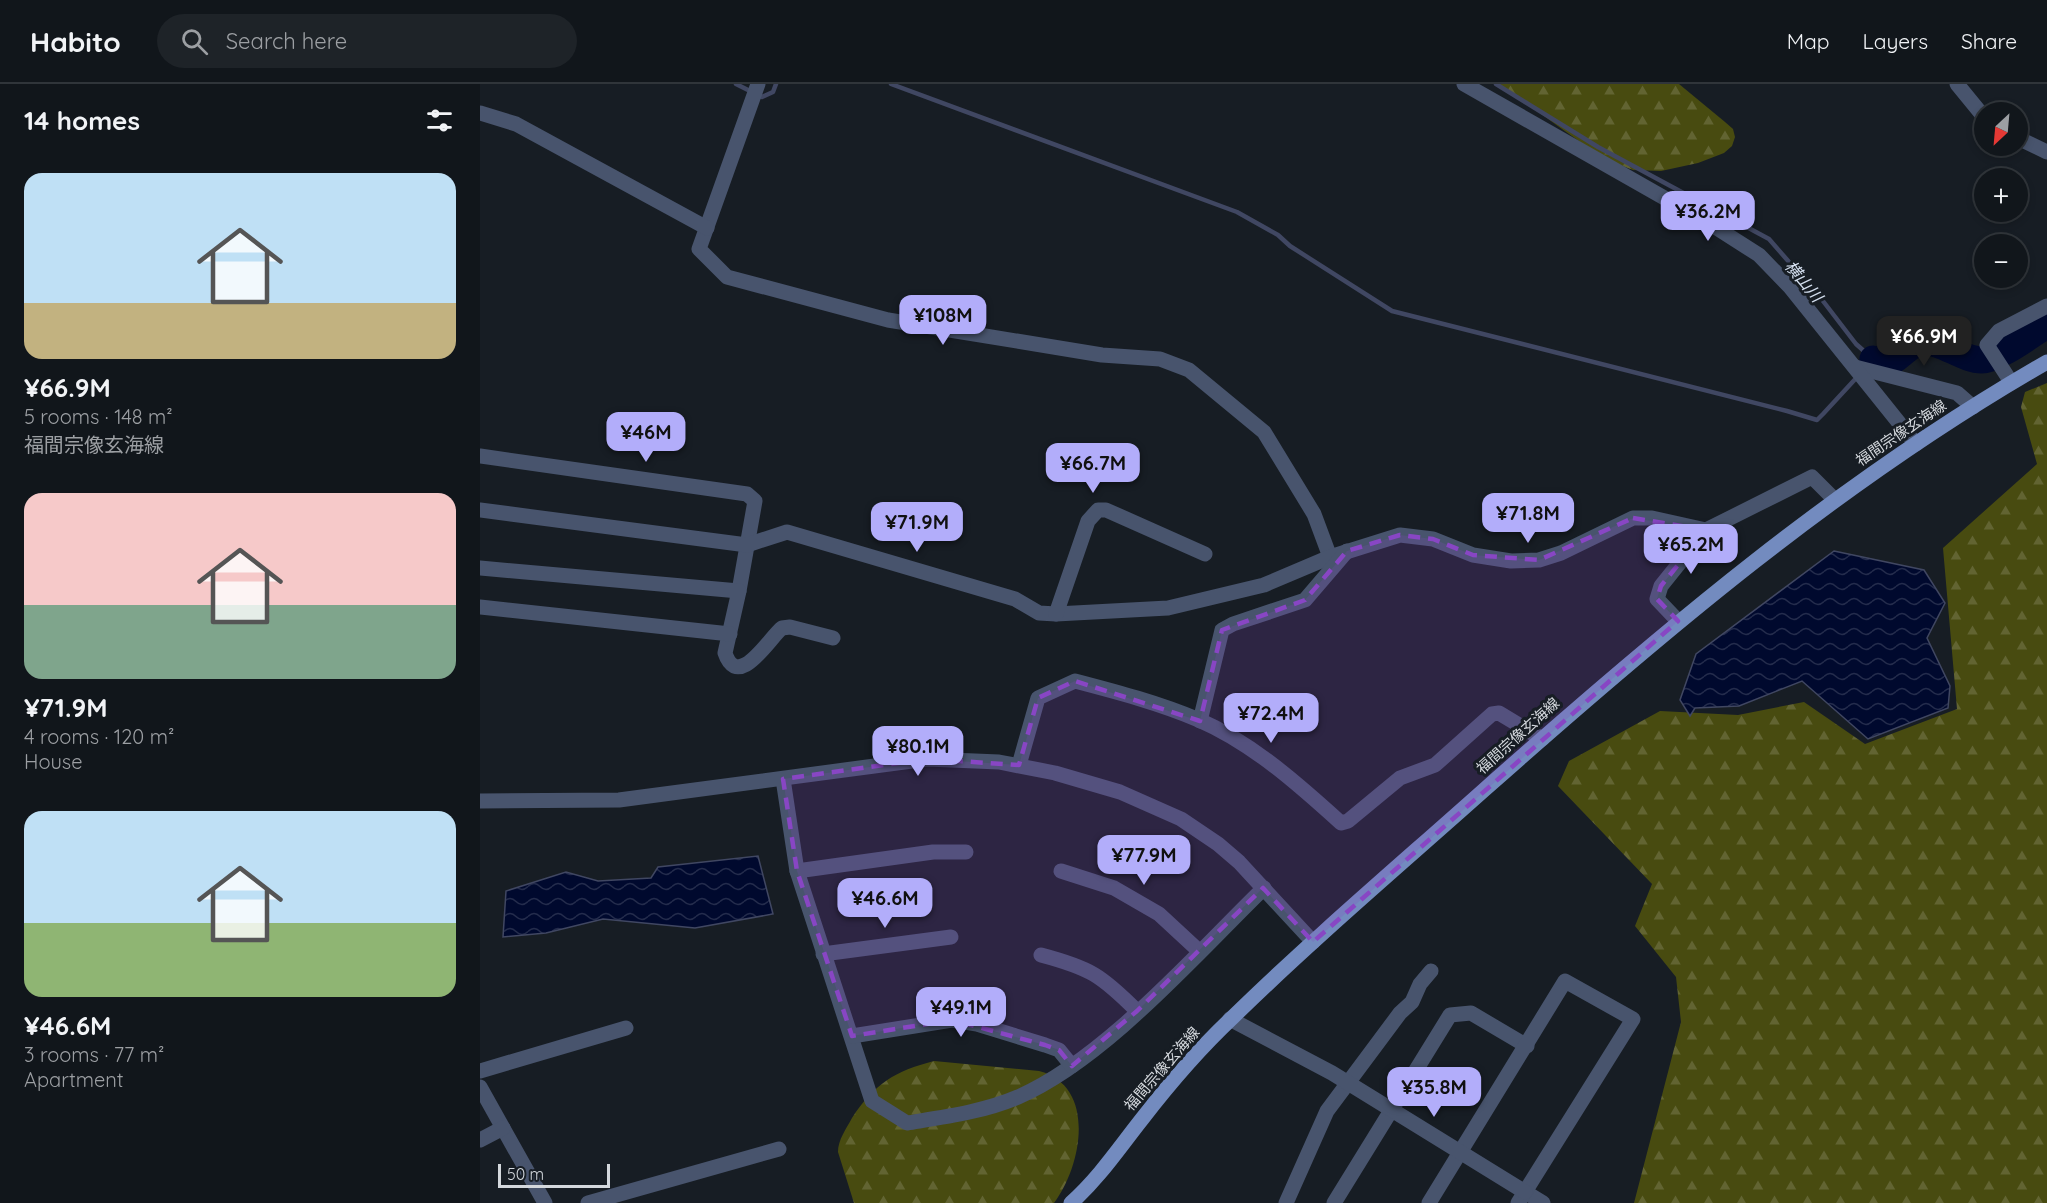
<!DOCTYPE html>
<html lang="en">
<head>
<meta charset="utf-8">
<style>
  body { margin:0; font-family:Quicksand,"Noto Sans JP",sans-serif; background:#1e2328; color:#f1f3f6; height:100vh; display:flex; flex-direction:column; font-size:22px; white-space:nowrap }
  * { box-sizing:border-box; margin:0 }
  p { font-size:20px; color:#9c9fa3 }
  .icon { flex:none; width:33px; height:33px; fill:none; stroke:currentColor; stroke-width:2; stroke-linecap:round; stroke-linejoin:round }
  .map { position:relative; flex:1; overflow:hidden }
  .panel { display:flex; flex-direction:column; background:#11161b; width:480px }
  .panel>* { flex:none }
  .needle { width:39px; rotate:206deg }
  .buttons { position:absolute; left:1494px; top:18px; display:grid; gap:12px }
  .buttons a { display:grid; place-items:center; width:54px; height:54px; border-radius:50%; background:#11161b; box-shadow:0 3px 9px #0003,0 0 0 2px #30353a; font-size:30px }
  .scale { position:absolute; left:18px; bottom:15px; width:112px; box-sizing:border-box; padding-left:6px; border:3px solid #d4d8dd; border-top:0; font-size:16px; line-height:21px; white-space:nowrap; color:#d4d8dd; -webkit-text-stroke:4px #171d24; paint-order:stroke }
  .price { position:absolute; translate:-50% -51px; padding:0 14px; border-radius:12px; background:#b2adfa; color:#111; font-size:20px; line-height:39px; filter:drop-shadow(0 2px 3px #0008) }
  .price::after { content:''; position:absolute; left:50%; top:36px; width:18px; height:14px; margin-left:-9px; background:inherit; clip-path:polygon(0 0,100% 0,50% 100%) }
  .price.selected { background:#222; color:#fff }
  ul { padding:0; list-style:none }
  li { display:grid; align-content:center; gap:12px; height:318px; padding:0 24px }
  li span { display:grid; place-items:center; height:186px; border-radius:18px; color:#555 }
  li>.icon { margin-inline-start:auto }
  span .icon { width:108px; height:108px; fill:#fffc; stroke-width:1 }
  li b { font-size:26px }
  h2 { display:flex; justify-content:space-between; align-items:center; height:72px; padding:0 24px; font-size:26px }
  header { display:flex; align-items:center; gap:36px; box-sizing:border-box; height:84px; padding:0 30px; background:#11161b; border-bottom:2px solid #30353a }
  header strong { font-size:28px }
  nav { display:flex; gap:33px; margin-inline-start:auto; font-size:21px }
  .search { width:420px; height:54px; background:#1e2328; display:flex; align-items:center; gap:15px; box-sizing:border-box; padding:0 21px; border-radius:33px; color:#9c9fa3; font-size:22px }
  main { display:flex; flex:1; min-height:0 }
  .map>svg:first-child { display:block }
  .forest { fill:url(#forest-firs) }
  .water { fill:url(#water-waves); stroke:#404762; stroke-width:1.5 }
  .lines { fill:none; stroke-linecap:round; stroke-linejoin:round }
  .stream { stroke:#404762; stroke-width:4.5 }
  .river { stroke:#00092e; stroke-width:27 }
  .minor { stroke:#48546d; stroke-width:15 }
  .tertiary { stroke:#48546d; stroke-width:15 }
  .primary { stroke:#738bbf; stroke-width:15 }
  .marked { fill:#8846c4; fill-opacity:0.2; stroke:#8846c4; stroke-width:4.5; stroke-dasharray:12 8; stroke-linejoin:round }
  .labels { text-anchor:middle; stroke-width:6; stroke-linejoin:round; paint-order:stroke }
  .street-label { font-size:15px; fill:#d4d8dd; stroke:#171d24 }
  .water-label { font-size:16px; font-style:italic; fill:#d5e0f0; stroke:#171d24 }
</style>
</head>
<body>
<header>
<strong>Habito</strong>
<div class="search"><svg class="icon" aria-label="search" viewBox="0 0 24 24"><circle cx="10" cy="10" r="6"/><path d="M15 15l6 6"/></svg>Search here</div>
<nav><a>Map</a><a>Layers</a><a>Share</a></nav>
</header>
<main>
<section class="panel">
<h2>14 homes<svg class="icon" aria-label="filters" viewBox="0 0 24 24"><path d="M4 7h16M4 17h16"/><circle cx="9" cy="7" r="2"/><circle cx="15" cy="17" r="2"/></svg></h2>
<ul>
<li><span style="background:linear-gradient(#bfe0f5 70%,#c2b280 0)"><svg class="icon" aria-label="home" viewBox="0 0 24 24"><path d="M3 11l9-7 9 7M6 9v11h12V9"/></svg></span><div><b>¥66.9M</b><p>5 rooms · 148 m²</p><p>福間宗像玄海線</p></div></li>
<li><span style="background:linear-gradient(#f6c9c9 60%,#7fa58c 0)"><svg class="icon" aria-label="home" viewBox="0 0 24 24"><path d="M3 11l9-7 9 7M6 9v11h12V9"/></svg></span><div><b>¥71.9M</b><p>4 rooms · 120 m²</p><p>House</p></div></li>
<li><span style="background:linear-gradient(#bfe0f5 60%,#8fb573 0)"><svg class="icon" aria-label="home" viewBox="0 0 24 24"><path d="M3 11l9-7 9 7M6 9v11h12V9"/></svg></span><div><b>¥46.6M</b><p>3 rooms · 77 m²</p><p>Apartment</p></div></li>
</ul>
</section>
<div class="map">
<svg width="1567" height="1119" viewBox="0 0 1567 1119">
  <defs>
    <pattern id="forest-firs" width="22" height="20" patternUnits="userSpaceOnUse" patternTransform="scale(1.5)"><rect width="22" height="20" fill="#484b10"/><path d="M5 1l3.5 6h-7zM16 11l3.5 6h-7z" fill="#626432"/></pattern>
    <pattern id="water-waves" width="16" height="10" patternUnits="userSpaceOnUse" patternTransform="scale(1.5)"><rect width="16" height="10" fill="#00092e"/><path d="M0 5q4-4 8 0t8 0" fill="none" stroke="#242c4c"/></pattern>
  </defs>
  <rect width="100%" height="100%" fill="#171d24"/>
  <g class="forest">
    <polygon points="1019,0 1199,0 1245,38 1253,45 1255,53 1252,62 1244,69 1218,79 1181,87 1153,86 1124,75"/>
    <polygon points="1567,299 1567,1119 1154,1119 1201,938 1196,893 1155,842 1172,800 1078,702 1089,677 1180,627 1258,631 1324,618 1385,660 1477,625 1463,464 1557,380 1541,323 1545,308"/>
    <path d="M454 977 559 987C617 1002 602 1082 574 1119H374L358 1068C358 1056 366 1045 372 1034 394 1000 415 987 454 977Z"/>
  </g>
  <g class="water">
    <polygon points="1354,467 1444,486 1465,519 1447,554 1470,602 1468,624 1388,655 1322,597 1259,622 1215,624 1210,632 1200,616 1216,570"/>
    <polygon points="278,772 293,830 215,844 123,835 66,849 23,853 26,807 86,788 118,797 171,794 178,783"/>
  </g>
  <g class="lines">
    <g class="stream">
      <polyline points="256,0 282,13 293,8 296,0"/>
      <polyline points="411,0 757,128 798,151 810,162 912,227 1307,327 1337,336 1343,330 1379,291"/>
      <polyline points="1016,0 1118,63 1289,155 1343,217 1376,260 1393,275 1386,283"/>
    </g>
    <path class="river" d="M1393 275 1404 281C1419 277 1425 263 1439 259 1460 254 1481 276 1502 276 1518 276 1552 250 1567 241"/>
    <g class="minor">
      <polyline points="278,0 219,165 247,193 408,236 622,271 680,275 709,286 784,348 834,430 850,473"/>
      <polyline points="1477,0 1504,33"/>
      <polyline points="0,29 36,40 227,144"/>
      <polyline points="1538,54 1567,68"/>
      <polyline points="1375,283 1477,309 1493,323"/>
      <polyline points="1531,298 1507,261 1519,247 1567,222"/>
      <polyline points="0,372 267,410 275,417 259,507"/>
      <polyline points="0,426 267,461 307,448 535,515 559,529 576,530 688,524 784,501 850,473 920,451 953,455 993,471 1031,477 1059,476 1081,469 1153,434 1172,434 1226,446"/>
      <path d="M0 484 259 507 245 569C258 608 290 553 302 544L310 543 353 554"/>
      <polyline points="0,523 250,550"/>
      <polyline points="576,530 608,437 618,426 626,426 725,470"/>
      <polyline points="1198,537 1177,515 1181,502 1226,446 1332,393 1354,415"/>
      <polyline points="720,637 742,546 753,540 825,516 867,467"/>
      <path d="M539 681 558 614 595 597C637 608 679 619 719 636 772 659 818 700 861 739L868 737 920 694 955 681 1012 630 1019 629 1062 655"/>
      <path d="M303 695 317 787 392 1017 427 1039C464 1033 503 1028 538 1013 625 975 715 871 784 804"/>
      <polyline points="317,787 453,768 486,768"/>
      <polyline points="581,787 634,804 679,830 719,867"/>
      <polyline points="343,870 471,853"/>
      <path d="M561 871C610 884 621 891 657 927"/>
      <polyline points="372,952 472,936 497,940 565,961 579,966 592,982"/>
      <polyline points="0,987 146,944"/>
      <polyline points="0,1003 65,1119"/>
      <polyline points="0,1056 23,1044"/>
      <polyline points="1045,1108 1063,1119"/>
      <polyline points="108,1119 299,1065"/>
      <polyline points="806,1119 847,1027 920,929 932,918 940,900 951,887"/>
      <polyline points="854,1119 970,931 991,929 1047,962"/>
      <polyline points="949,1119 1085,897 1153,935 1038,1119"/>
    </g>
    <g class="tertiary">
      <polyline points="984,0 1232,141 1279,171 1310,203 1436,360"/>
      <polyline points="0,717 139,716 447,675 519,678 575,689 640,708 701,735 738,760 759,778 833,858"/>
      <polyline points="750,935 852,989 1045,1108"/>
    </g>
    <path class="primary" d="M591 1119C619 1094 639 1064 662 1035 689 1000 721 963 753 933 834 854 920 781 1004 706 1181 549 1361 396 1567 278"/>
  </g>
  <path class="marked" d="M1153 434 1226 446 1181 502 1177 515 1198 537 833 858 783 804 657 927 592 982 579 966 565 961 472 936 372 952 317 787 303 695 447 675 539 681 558 614 595 597 720 637 742 546 825 516 867 467 920 451 953 455 993 471 1059 476Z"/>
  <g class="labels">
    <g class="street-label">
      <text transform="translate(1421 349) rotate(-34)" y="5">福間宗像玄海線</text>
      <text transform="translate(1038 652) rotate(-42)" y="5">福間宗像玄海線</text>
      <text transform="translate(682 985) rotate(-49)" y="5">福間宗像玄海線</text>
    </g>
    <g class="water-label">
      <text transform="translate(1324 197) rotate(50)" y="6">横山川</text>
    </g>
  </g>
</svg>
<div class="buttons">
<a><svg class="needle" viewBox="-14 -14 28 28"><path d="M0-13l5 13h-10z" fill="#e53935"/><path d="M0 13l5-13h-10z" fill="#9c9fa3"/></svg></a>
<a>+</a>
<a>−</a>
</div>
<div class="scale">50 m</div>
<b class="price" style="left:1228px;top:158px">¥36.2M</b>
<b class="price" style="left:463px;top:262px">¥108M</b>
<b class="price selected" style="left:1444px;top:283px">¥66.9M</b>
<b class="price" style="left:166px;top:379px">¥46M</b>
<b class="price" style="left:613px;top:410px">¥66.7M</b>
<b class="price" style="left:1048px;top:460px">¥71.8M</b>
<b class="price" style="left:437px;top:469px">¥71.9M</b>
<b class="price" style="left:1211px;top:491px">¥65.2M</b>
<b class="price" style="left:791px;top:660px">¥72.4M</b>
<b class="price" style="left:438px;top:693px">¥80.1M</b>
<b class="price" style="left:664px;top:802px">¥77.9M</b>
<b class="price" style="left:405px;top:845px">¥46.6M</b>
<b class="price" style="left:481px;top:954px">¥49.1M</b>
<b class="price" style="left:954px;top:1034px">¥35.8M</b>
</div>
</main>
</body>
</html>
